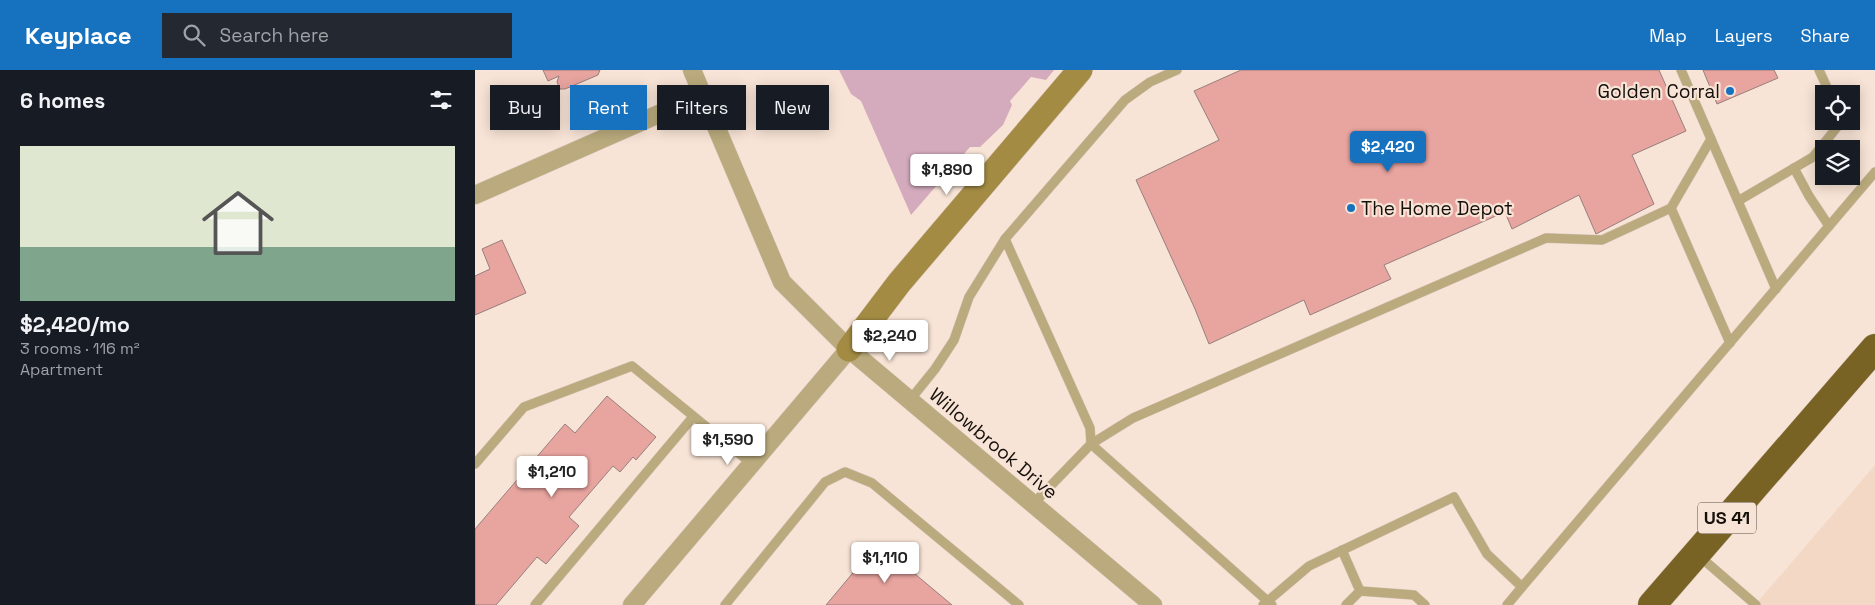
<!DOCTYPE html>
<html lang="en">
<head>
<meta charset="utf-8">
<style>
  body { margin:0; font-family:"Space Grotesk",sans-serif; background:#242831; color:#f1f3f6; height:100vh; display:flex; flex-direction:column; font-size:19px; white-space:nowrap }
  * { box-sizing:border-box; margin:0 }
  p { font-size:16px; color:#9ea1a6 }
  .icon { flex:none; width:28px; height:28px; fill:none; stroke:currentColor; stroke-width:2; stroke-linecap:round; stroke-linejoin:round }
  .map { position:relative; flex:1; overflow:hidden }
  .panel { display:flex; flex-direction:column; background:#171b24; width:475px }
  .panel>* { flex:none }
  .banner { position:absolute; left:15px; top:15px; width:475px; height:45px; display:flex; gap:10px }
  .buttons { position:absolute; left:1340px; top:15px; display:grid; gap:10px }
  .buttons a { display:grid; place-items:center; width:45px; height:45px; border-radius:0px; background:#171b24; box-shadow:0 2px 12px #0003; font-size:25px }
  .price { position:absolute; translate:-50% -42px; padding:0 11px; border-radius:5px; background:#fff; color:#222; font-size:16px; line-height:32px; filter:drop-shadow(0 1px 2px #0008) }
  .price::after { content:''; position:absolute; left:50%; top:30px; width:15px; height:11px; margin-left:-8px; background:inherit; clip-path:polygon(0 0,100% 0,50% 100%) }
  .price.selected { background:#1672bf; color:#fff }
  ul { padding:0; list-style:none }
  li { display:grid; align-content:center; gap:10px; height:265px; padding:0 20px }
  li span { display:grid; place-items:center; height:155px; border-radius:0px; color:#555 }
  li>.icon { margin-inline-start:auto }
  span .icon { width:90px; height:90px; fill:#fffc; stroke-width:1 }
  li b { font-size:21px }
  h2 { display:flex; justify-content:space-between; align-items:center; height:60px; padding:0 20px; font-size:21px }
  .pill { padding:0 18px; border-radius:0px; background:#171b24; box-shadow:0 2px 12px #0003; font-size:18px; line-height:45px }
  .pill.selected { background:#1672bf; color:#fff }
  header { display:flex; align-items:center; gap:30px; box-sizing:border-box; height:70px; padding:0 25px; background:#1672bf; color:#fff }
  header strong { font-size:24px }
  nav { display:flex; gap:28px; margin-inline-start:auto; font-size:18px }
  .search { width:350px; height:45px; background:#242831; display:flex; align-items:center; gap:12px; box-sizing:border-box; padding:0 18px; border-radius:0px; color:#9ea1a6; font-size:19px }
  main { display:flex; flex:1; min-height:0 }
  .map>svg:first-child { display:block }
  .built { fill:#f2d8c5 }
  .green { fill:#d4abbd }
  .building { fill:#e8a49f; stroke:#977f7d }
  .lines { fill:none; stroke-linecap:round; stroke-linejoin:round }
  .lane-casing { stroke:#d4c2b6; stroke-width:10 }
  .street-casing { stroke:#d4c2b6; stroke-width:19 }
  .secondary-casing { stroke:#d4c2b6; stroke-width:26 }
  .highway-casing { stroke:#d4c2b6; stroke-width:29 }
  .lane { stroke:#baaa7d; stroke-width:9 }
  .street { stroke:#baaa7d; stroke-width:18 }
  .secondary { stroke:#a38b43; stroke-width:25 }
  .highway { stroke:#786325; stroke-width:28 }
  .poi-dot { fill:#1672bf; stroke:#f8e4d6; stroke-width:2 }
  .labels { text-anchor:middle; stroke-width:4.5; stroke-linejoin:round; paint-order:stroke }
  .shield { fill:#f8e4d6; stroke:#5a5048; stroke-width:1 }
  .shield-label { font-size:18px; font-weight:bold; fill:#16100b }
  .poi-label { font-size:19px; fill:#16100b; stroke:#f8e4d6; text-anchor:end }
  .street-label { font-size:19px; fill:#16100b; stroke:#f8e4d6 }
</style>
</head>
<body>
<header>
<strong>Keyplace</strong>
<div class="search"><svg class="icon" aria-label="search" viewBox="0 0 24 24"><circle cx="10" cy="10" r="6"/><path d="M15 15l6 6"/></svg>Search here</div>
<nav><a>Map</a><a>Layers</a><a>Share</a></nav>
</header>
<main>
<section class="panel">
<h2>6 homes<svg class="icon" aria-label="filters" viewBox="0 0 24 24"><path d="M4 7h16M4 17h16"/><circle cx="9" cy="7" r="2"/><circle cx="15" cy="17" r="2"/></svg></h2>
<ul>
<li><span style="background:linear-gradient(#dfe7d0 65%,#7fa58c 0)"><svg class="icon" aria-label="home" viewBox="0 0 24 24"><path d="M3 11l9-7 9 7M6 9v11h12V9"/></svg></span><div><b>$2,420/mo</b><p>3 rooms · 116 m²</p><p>Apartment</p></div></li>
</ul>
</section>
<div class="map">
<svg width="1400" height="535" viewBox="0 0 1400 535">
  <rect width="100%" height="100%" fill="#f8e4d6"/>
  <polygon class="built" points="1400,395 1400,535 1280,535"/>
  <polygon class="green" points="364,0 579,0 571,10 556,7 535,31 537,35 528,55 505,77 495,77 436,145 386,31 376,24"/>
  <g class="building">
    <polygon points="68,0 125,0 123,5 90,19 85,19 82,12 84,6 73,11"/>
    <polygon points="766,0 1184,0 1211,61 1157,85 1179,134 1121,164 1104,125 1037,159 1030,142 909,195 916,209 835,245 829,230 734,274 720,239 661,110 744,70 719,21"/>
    <polygon points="1228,0 1299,0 1303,8 1242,34"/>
    <polygon points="27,170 51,223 0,245 0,206 15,199 7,179"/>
    <polygon points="132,326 181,367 161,390 158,387 145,402 138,396 94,447 104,456 71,494 62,487 21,535 0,535 0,459 90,354 100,363"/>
    <polygon points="403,473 477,535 351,535"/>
  </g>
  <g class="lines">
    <g class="lane-casing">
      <g id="lane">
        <polyline points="1344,0 1355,24"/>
        <polyline points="1236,69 1301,219"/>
        <polyline points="1319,98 1334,126 1354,156"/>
        <polyline points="1263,131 1338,87 1367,51"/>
        <polyline points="1196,138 1255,273"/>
        <polyline points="530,169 650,30 675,12 702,0"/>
        <polyline points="435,330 460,299 479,270 494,227 530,169 615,358 616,374 558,434"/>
        <polyline points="0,394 49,337 157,296 277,394"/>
        <polyline points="867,480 885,521 871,535"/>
        <polyline points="1223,485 1281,535"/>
        <polyline points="885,521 939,525 950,535"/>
        <polyline points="60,535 218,347"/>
        <polyline points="250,535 350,412 370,402 397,413 544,535"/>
        <polyline points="788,535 834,496 979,427 1012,484 1047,517 1400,102"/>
        <polyline points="797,535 616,374 658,348 1071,168 1127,170 1196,138 1236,69 1206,0"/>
        <polyline points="1032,535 1047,517"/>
      </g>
    </g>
    <g class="street-casing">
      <g id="street">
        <polyline points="217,0 307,212 374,279 678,535"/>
        <polyline points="0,125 227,25"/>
        <polyline points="157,535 374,279"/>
      </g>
    </g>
    <g class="secondary-casing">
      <polyline id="secondary" points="374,279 424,213 605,0"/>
    </g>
    <g class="highway-casing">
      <polyline id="highway" points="1177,535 1400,278"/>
    </g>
    <use href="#lane" class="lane"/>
    <use href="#street" class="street"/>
    <use href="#secondary" class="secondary"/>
    <use href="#highway" class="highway"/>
  </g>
  <g class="poi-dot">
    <circle cx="1255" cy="21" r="5"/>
    <circle cx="876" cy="138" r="5"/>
  </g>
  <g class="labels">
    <rect class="shield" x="1223" y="432.5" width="58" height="31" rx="4"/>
    <g class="shield-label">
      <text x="1252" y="454">US 41</text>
    </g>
    <g class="poi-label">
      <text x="1245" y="28">Golden Corral</text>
      <text x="886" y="145" text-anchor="start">The Home Depot</text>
    </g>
    <g class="street-label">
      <text transform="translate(519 373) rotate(40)" y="7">Willowbrook Drive</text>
    </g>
  </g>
</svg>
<div class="buttons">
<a><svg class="icon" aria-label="locate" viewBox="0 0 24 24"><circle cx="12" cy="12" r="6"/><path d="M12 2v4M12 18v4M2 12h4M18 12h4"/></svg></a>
<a><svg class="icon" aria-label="layers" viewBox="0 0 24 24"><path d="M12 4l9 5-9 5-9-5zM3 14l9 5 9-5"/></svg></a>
</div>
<b class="price selected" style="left:913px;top:103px">$2,420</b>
<b class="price" style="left:472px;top:126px">$1,890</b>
<b class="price" style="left:415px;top:292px">$2,240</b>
<b class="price" style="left:253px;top:396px">$1,590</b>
<b class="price" style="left:77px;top:428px">$1,210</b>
<b class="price" style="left:410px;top:514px">$1,110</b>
<div class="banner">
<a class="pill">Buy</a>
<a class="pill selected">Rent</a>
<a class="pill">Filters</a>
<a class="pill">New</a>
</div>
</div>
</main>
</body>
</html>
